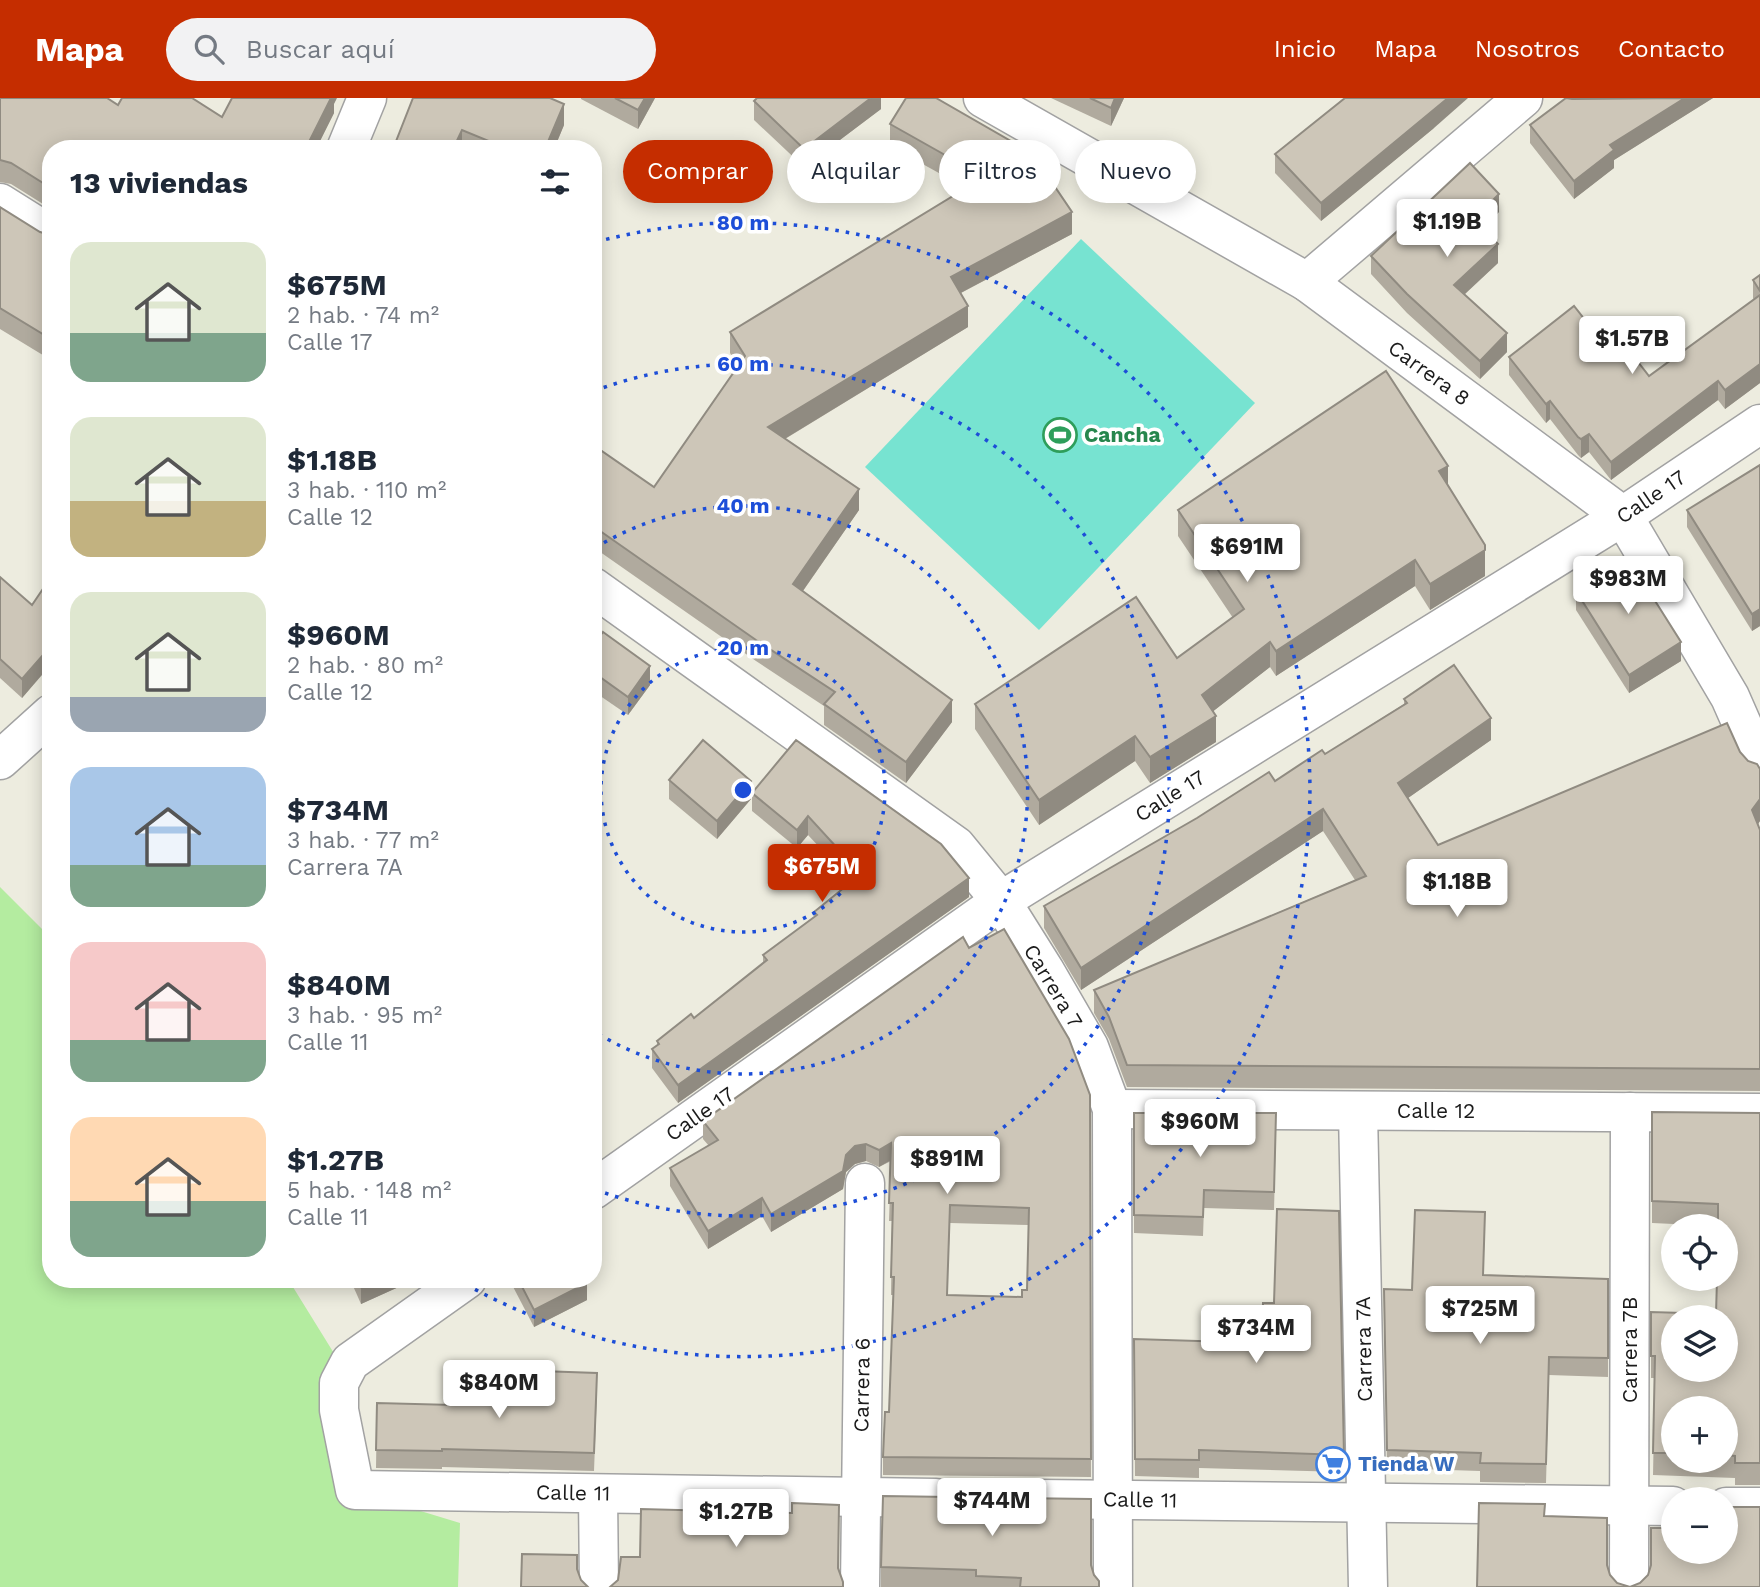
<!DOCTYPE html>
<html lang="es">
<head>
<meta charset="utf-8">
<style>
  body { margin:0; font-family:"Work Sans",sans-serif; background:#f2f2f3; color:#1f2937; height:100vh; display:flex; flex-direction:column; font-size:26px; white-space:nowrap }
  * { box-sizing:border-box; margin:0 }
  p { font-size:23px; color:#747a83 }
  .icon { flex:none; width:38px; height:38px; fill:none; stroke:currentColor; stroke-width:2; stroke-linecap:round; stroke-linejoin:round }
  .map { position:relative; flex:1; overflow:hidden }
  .side { position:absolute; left:42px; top:42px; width:560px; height:1148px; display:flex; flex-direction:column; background:#fff; border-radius:28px; box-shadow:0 4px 18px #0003 }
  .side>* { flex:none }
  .top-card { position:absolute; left:623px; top:42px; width:665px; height:63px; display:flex; gap:14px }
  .controls { position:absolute; left:1661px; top:1116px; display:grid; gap:14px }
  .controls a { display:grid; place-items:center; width:77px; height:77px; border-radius:50%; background:#fff; box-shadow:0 4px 18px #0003; font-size:35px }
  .price { position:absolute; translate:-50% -60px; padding:0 16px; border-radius:7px; background:#fff; color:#222; font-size:23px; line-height:46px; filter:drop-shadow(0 2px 4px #0008) }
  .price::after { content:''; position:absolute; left:50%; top:42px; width:21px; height:16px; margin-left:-10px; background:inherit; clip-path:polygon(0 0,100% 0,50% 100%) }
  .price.active { background:#c52d00; color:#fff }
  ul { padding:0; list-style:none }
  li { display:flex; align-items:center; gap:21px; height:175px; padding:0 28px }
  li span { display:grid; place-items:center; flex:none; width:196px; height:140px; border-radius:21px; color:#555 }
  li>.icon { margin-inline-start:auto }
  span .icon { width:84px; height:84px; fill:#fffc; stroke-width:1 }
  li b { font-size:30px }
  h2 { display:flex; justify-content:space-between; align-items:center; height:84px; padding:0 28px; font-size:30px }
  .chip { padding:0 24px; border-radius:32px; background:#fff; box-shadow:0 4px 18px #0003; font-size:24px; line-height:63px }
  .chip.active { background:#c52d00; color:#fff }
  header { display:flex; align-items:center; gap:42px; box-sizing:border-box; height:98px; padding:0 35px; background:#c52d00; color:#fff }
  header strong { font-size:33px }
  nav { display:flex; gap:38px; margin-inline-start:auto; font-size:24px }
  .search { width:490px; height:63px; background:#f2f2f3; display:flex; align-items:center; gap:18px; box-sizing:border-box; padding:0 24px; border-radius:38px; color:#747a83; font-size:26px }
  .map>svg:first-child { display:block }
  .grass { fill:#b4eca0 }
  .pitch { fill:#77e3d1 }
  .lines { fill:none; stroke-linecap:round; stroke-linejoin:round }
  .minor-casing { stroke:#a2a2a2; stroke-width:41 }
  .minor { stroke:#fff; stroke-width:38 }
  .wall { fill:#b0aa9e; fill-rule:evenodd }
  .shaded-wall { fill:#908b81 }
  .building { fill:#cdc6b8; stroke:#908b81; stroke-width:2; fill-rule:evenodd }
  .ring { fill:none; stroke:#1d4ed8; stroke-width:3.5; stroke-dasharray:3.5 7 }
  .labels { text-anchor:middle; stroke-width:7; stroke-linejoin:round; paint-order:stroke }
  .street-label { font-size:21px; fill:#1b1b1b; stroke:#fff }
  .leisure-label { font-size:21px; font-weight:bold; fill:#27864d; stroke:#fff; text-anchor:start }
  .shop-label { font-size:21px; font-weight:bold; fill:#366cbe; stroke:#fff; text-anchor:start }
  .centre { fill:#1d4ed8; stroke:#fff; stroke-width:3.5 }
  .ring-label { font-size:21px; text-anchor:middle; font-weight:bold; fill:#1d4ed8; stroke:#fff; stroke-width:7; stroke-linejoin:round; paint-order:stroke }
</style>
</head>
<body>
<header>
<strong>Mapa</strong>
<div class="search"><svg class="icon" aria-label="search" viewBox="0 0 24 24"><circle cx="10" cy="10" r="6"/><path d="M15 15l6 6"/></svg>Buscar aquí</div>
<nav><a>Inicio</a><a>Mapa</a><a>Nosotros</a><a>Contacto</a></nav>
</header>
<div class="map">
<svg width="1760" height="1489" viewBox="0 0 1760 1489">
  <rect width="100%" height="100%" fill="#edecdf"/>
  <polygon class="grass" points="0,789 47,836 51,833 51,1181 288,1181 340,1265 345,1390 460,1425 458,1489 0,1489"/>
  <polygon class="pitch" points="1081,141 1255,305 1039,532 865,369"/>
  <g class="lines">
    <g class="minor-casing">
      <g id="minor">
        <polyline points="983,0 1307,184 1623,418 1730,599 1760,667"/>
        <polyline points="346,51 367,0"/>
        <polyline points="0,105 51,137"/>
        <polyline points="1307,184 1523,0"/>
        <polyline points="593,489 956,748 1001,803 1045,873 1089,949 1112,1011 1113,1489"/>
        <polyline points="0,662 51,616"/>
        <polyline points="1112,1011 1760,1015"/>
        <polyline points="1358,1014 1368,1489"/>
        <polyline points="593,1092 1001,803 1623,418 1760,326"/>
        <polyline points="467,1181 350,1264 339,1285 339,1312 355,1392 936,1400"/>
        <polyline points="598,1396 599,1489"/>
        <polyline points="1038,1401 1673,1408"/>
        <polyline points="1726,1409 1760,1409"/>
        <polyline points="860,1489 865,1085"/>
        <polyline points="1629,1489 1630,1014"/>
      </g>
    </g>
    <use href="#minor" class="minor"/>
  </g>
  <g class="wall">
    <polygon points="0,0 118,7 222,19 334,6 334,15 316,51 51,51 51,111 11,86 0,84"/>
    <polygon points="413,0 564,27 554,51 393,51"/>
    <polygon points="581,0 655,0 638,31 581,1"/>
    <polygon points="881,0 881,11 804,69 754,22 754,3"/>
    <polygon points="1051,0 1124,0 1111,28"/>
    <polygon points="1574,0 1713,0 1614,62 1614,70 1574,101 1530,45 1530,27"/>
    <polygon points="890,26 1045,74 1072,136 961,195 968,229 785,341 859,412 803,493 952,624 906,685 824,627 824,608 756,563 593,449 593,347 654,389 738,268 730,255 730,234 966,90 890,48"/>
    <polygon points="1434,30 1321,123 1275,75 1275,56"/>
    <polygon points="0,109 40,134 51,137 51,262 0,231"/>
    <polygon points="1499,114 1483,130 1498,165 1464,197 1507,254 1480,281 1407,215 1371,176 1371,158"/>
    <polygon points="1760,177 1760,285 1725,311 1718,302 1611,382 1589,354 1581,360 1578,357 1550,321 1546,325 1509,277 1509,259 1615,260 1649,278 1754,202 1753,200 1753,182"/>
    <polygon points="1760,367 1760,528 1752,533 1687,429 1687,412"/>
    <polygon points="1448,387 1485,478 1430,512 1415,488 1276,578 1270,569 1213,613 1216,644 1150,685 1135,663 1039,727 975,631 975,606 1177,560 1233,520 1178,438 1178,412"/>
    <polygon points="0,479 32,507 49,569 22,600 0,580"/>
    <polygon points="1576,493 1681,563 1629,595 1576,512"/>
    <polygon points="593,547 650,587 628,617 593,593"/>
    <polygon points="1404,601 1491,642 1408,700 1438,747 1760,723 1758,726 1760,732 1760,993 1127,989 1109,941 1094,915 1094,892 1355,782 1323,733 1081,892 1044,830 1044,808 1325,656 1404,606"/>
    <polygon points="796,642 969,799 678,1005 652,970 652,951 657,947 657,943 694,920 763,865 763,857 814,819 814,814 852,784 808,737 797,750 752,713 752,695"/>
    <polygon points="669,682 751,701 717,741 669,701"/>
    <path d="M969 850 1090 997 1091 1379 883 1377V1359L889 1314 893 1197H891L892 1123H889L891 1063 879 1069 866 1063 855 1066 846 1074 843 1091 771 1134 762 1118 708 1151 670 1088V1070L709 1048 703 1041V1023ZM950 1125 1029 1127 1027 1192 1022 1199 947 1197Z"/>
    <path d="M1652 1014 1760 1015V1387H1735V1380L1653 1377 1655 1280H1651V1214L1716 1216 1718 1128 1652 1125ZM1673 1311H1726V1363H1673Z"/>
    <polygon points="1134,1015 1276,1034 1274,1112 1204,1110 1203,1138 1134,1135"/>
    <polygon points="1485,1132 1483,1177 1608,1181 1608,1279 1549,1277 1546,1385 1480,1384 1480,1373 1387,1370 1384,1191 1412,1192"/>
    <polygon points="350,1181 403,1181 403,1187 361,1206"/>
    <polygon points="509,1181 585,1181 587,1202 534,1229"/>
    <polygon points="1134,1241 1344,1357 1344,1374 1199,1370 1199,1380 1135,1378"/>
    <polygon points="597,1294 594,1373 442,1369 442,1371 376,1370 377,1305 453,1307"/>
    <polygon points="1091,1467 1094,1477 1099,1489 881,1489 881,1469"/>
  </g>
  <g class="shaded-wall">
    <polygon points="331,0 337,0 334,6 334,15 316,51 308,46"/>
    <polygon points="645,0 655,0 638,31 638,12"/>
    <polygon points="871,0 881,0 881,11 804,69 804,51"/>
    <polygon points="1115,0 1124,0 1111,28 1111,10"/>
    <polygon points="1448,0 1468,0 1434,30 1321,123 1321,105"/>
    <polygon points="1685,0 1713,0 1614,62 1614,70 1574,101 1574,83 1610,47"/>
    <polygon points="564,6 564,27 554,51 545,51"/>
    <polygon points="462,32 462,51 453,51"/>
    <polygon points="1499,96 1499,114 1474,139 1474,121"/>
    <polygon points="1072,114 1072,136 951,200 951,179"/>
    <polygon points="1498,146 1498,165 1454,206 1454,187"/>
    <polygon points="968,208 968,229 768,351 768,329"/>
    <polygon points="1507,235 1507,254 1480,281 1480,263"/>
    <polygon points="1760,266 1760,285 1725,311 1725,292"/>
    <polygon points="1718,283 1718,302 1611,382 1611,364"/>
    <polygon points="1550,303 1550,321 1546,325 1546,306"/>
    <polygon points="1589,336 1589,354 1581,360 1581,341"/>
    <polygon points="1448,368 1448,393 1439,373"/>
    <polygon points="859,391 859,412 793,507 793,486"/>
    <polygon points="1485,452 1485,478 1430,512 1430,486"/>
    <polygon points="1415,462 1415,488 1276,578 1276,553"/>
    <polygon points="1760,511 1760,528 1752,533 1752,516"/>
    <polygon points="1270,544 1270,569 1202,622 1202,597"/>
    <polygon points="1681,544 1681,563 1629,595 1629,577"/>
    <polygon points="51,548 51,566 22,600 22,581"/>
    <polygon points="650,568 650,587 628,617 628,599"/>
    <polygon points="952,602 952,624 906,685 906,664"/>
    <polygon points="1216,618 1216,644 1150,685 1150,659"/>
    <polygon points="1491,620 1491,642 1398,707 1398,685"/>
    <polygon points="1135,638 1135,663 1039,727 1039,702"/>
    <polygon points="751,683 751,701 717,741 717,723"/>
    <polygon points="1760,701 1760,723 1752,735 1752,712"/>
    <polygon points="1323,711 1323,733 1081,892 1081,870"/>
    <polygon points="808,718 808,737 797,750 797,732"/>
    <polygon points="969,780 969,799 678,1005 678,987"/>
    <polygon points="600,1035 600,1052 593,1057 593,1040"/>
    <polygon points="891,1045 891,1062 879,1069 879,1052"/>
    <polygon points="866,1046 866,1063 855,1066 846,1074 843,1091 771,1134 771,1116 846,1057 855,1048"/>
    <polygon points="762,1100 762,1118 708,1151 708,1133"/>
    <polygon points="377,1181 403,1181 403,1187 361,1206 361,1189"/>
    <polygon points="587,1185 587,1202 534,1229 534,1212"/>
  </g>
  <g class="building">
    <polygon points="0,0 107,0 118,7 122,0 192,0 222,19 232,0 331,0 308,46 316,51 51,51 51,90 11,65 0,62"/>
    <polygon points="413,0 550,0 564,6 545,51 508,51 462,32 453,51 393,51"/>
    <polygon points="615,0 645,0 638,12"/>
    <polygon points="757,0 871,0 804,51 754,3"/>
    <polygon points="906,0 936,0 1042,61 1045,74 1072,114 951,179 968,208 768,329 859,391 793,486 952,602 906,664 824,606 835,594 756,542 593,428 593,347 654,389 745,258 730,234 984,79 890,26"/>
    <polygon points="1090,0 1115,0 1111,10"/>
    <polygon points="1345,0 1448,0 1321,105 1275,56"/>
    <polygon points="1566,0 1572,1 1685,0 1610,47 1614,52 1574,83 1530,27"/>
    <polygon points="1470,65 1499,96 1474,121 1498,146 1454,187 1507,235 1480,263 1407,196 1371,158"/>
    <polygon points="0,109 40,134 51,137 51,241 0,210"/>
    <polygon points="1760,177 1760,193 1753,182"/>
    <polygon points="1760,197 1760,266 1725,292 1718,283 1611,364 1589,336 1581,341 1578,339 1550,303 1546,306 1509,259 1574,208 1615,260 1628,251 1649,278"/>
    <polygon points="1386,273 1448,368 1439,373 1485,447 1485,452 1430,486 1415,462 1276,553 1270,544 1202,597 1216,618 1150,659 1135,638 1039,702 975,606 1136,499 1177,560 1244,511 1178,412"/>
    <polygon points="1760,367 1760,511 1752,516 1687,412"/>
    <polygon points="1628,460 1681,544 1629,577 1576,493"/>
    <polygon points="0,479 32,507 51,479 51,548 22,581 0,561"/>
    <polygon points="603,534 650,568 628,599 593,574 593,547"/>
    <polygon points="1454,567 1491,620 1398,685 1438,747 1727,625 1740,654 1748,663 1757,666 1760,671 1760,701 1752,712 1760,732 1760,971 1127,967 1109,919 1094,892 1366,778 1323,711 1081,870 1044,808 1197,720 1269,674 1275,683 1322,652 1325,656 1407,605 1404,601"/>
    <polygon points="703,642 751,683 717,723 669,682"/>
    <polygon points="796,642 941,746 969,780 678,987 652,951 659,946 657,943 691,916 694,920 767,862 763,857 817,817 814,814 861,776 808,718 797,732 752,695"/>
    <path d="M1004 831 1069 941 1090 997 1091 1361 883 1359 885 1314H889L894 1179H891L893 1105H889L891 1045 879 1052 866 1046 855 1048 846 1057 843 1073 771 1116 762 1100 708 1133 670 1070 718 1042 703 1023 963 839 969 850ZM950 1107 1029 1110 1027 1192H1022V1199L947 1197Z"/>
    <path d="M1652 1014 1760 1015V1365H1735V1358L1726 1357V1311H1673V1355H1653L1655 1258H1651V1214L1716 1216 1717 1181H1726V1129H1718V1106L1652 1103ZM1673 1220H1726V1272H1673Z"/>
    <polygon points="1134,1015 1276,1015 1274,1094 1204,1092 1203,1119 1134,1117"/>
    <polygon points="593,1024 600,1035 593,1040"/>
    <polygon points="1277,1111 1339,1113 1344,1357 1199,1352 1199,1362 1135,1361 1134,1241 1262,1245 1263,1205 1274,1205"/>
    <polygon points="1415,1112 1485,1114 1483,1177 1608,1181 1608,1260 1549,1259 1546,1366 1480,1365 1481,1355 1387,1352 1384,1191 1412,1192"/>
    <polygon points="358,1181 377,1181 361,1189"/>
    <polygon points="518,1181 585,1181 587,1185 534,1212"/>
    <polygon points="540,1273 597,1275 594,1355 442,1351 442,1353 376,1352 377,1305 453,1307 453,1296 539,1300"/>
    <polygon points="883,1398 1091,1401 1091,1467 1094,1477 1099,1483 1099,1489 1020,1489 1021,1480 976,1478 976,1472 881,1469"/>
    <polygon points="792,1405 839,1407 838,1470 843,1484 843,1489 610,1489 618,1482 621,1459 640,1459 641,1411 792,1415"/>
    <polygon points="1479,1405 1545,1406 1544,1418 1607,1420 1607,1467 1610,1477 1617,1485 1630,1489 1640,1485 1648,1477 1651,1467 1651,1430 1673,1430 1673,1454 1726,1454 1726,1432 1732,1433 1733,1409 1760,1409 1760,1489 1477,1489"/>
    <polygon points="522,1456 577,1457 577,1471 581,1482 588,1489 521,1489"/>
  </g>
  <g class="ring">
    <circle cx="743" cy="692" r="142"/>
    <path d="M595 450A284 284 0 1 1 595 934"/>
    <path d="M594 293A426 426 0 1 1 594 1091"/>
    <path d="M596 144A567 567 0 1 1 460 1183"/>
  </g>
  <defs>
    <g id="stadium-ring" transform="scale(1.75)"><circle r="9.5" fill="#fff" stroke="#2e9e5b" stroke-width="1.5"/><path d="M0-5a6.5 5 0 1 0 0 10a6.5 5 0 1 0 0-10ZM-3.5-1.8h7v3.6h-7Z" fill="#2e9e5b"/></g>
    <g id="supermarket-ring" transform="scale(1.75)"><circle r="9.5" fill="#fff" stroke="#3f7fe0" stroke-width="1.5"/><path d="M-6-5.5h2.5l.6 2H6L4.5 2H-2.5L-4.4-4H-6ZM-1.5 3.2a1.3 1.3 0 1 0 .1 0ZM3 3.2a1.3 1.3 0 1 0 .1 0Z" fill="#3f7fe0"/></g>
  </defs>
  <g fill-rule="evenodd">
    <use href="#stadium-ring" x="1060" y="337"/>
    <use href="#supermarket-ring" x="1333" y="1366"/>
  </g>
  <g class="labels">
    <g class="street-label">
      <text transform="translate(1429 275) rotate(36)" y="7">Carrera 8</text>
      <text transform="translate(1651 399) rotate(-34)" y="7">Calle 17</text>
      <text transform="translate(1170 698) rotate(-32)" y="7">Calle 17</text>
      <text transform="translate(1053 888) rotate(59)" y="7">Carrera 7</text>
      <text x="1436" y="1020">Calle 12</text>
      <text transform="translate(700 1016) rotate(-35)" y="7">Calle 17</text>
      <text transform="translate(1364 1251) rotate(-91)" y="7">Carrera 7A</text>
      <text transform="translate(1630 1252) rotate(-90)" y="7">Carrera 7B</text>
      <text transform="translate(862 1287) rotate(-89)" y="7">Carrera 6</text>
      <text transform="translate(573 1395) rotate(1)" y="7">Calle 11</text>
      <text transform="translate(1140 1402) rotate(1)" y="7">Calle 11</text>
    </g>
    <g class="leisure-label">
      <text x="1084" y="344">Cancha</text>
    </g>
    <g class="shop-label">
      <text x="1358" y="1373">Tienda W</text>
    </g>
  </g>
  <circle cx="743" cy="692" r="10" class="centre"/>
  <g class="ring-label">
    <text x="743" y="132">80 m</text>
    <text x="743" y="273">60 m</text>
    <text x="743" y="415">40 m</text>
    <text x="743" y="557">20 m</text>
  </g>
</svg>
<div class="controls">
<a><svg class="icon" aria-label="locate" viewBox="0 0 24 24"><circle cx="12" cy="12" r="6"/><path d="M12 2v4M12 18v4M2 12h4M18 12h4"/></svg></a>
<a><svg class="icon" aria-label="layers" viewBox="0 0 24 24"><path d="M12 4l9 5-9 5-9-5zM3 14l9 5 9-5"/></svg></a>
<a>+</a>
<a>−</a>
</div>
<b class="price" style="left:1447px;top:161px">$1.19B</b>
<b class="price" style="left:1632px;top:278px">$1.57B</b>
<b class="price" style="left:1247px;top:486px">$691M</b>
<b class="price" style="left:1628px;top:518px">$983M</b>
<b class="price active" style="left:822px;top:806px">$675M</b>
<b class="price" style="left:1457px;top:821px">$1.18B</b>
<b class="price" style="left:1200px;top:1061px">$960M</b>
<b class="price" style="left:947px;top:1098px">$891M</b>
<b class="price" style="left:1480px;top:1248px">$725M</b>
<b class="price" style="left:1256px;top:1267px">$734M</b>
<b class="price" style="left:499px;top:1322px">$840M</b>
<b class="price" style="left:992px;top:1440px">$744M</b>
<b class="price" style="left:736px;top:1451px">$1.27B</b>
<div class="top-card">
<a class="chip active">Comprar</a>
<a class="chip">Alquilar</a>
<a class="chip">Filtros</a>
<a class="chip">Nuevo</a>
</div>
<section class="side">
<h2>13 viviendas<svg class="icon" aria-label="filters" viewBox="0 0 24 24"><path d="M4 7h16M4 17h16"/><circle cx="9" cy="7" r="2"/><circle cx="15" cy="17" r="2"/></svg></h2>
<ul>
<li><span style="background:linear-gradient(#dfe7d0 65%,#7fa58c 0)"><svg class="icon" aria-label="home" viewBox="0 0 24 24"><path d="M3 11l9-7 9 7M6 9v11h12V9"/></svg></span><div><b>$675M</b><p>2 hab. · 74 m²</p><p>Calle 17</p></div></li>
<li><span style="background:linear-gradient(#dfe7d0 60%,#c2b280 0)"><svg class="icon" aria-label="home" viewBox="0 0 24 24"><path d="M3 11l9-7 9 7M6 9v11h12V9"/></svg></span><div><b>$1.18B</b><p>3 hab. · 110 m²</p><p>Calle 12</p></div></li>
<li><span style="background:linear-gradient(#dfe7d0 75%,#9aa5b1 0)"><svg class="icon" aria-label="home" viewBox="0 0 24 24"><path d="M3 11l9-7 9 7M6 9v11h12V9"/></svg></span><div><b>$960M</b><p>2 hab. · 80 m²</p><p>Calle 12</p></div></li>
<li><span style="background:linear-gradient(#a9c7e8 70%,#7fa58c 0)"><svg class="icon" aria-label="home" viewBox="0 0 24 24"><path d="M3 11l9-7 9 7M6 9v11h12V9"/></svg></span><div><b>$734M</b><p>3 hab. · 77 m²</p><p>Carrera 7A</p></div></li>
<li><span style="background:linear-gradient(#f6c9c9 70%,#7fa58c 0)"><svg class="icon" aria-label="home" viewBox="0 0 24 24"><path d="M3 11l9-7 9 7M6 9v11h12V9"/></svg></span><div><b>$840M</b><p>3 hab. · 95 m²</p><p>Calle 11</p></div></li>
<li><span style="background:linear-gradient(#ffd9b3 60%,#7fa58c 0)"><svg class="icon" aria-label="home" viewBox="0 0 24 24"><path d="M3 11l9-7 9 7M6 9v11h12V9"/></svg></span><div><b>$1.27B</b><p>5 hab. · 148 m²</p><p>Calle 11</p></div></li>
</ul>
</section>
</div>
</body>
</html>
